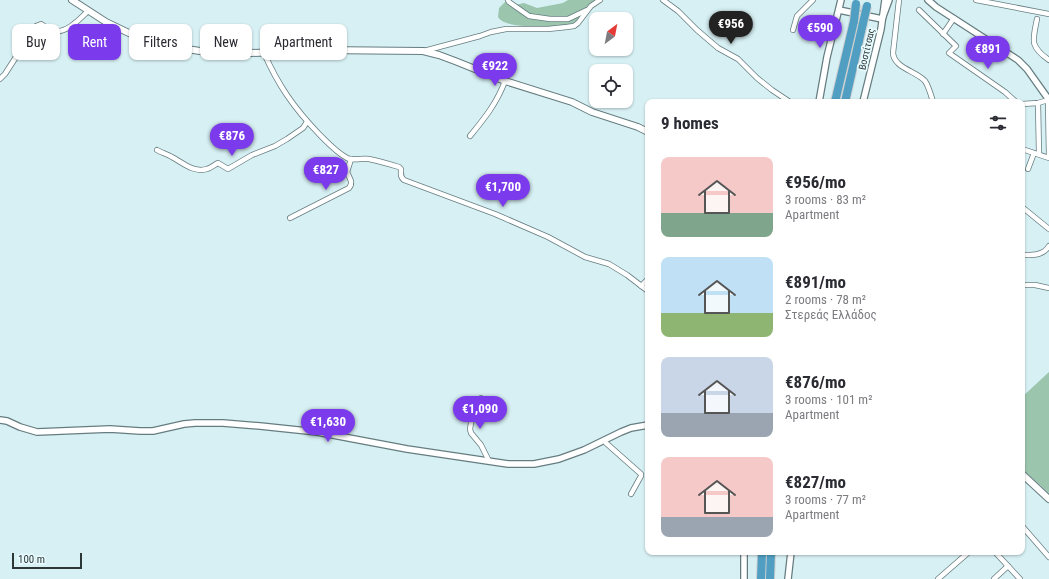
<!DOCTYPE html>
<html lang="en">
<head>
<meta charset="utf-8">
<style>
  body { margin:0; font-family:"Roboto Condensed",sans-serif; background:#f7f7f7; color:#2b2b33; height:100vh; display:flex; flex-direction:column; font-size:15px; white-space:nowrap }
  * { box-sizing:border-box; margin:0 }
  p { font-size:13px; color:#7c7c81 }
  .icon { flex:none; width:22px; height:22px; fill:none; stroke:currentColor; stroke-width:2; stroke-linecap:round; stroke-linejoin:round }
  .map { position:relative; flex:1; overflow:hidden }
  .details { position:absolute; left:645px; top:99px; width:380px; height:456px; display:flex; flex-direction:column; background:#fff; border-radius:8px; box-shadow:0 1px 3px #0004 }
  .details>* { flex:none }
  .guide { position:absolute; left:12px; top:24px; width:380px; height:36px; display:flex; gap:8px }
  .needle { width:26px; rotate:32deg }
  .buttons { position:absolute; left:589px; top:12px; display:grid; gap:8px }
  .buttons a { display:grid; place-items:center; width:44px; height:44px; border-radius:8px; background:#fff; box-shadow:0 1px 3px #0004; font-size:20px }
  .scale { position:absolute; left:12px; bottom:10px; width:70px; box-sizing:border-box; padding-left:4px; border:2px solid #2d3738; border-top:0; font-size:11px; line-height:14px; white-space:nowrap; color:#2d3738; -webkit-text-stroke:3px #e8fcff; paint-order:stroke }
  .price { position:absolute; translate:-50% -34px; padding:0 9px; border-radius:14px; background:#7c3aed; color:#fff; font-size:13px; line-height:26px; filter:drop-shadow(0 1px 2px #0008) }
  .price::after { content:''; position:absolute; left:50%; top:24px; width:12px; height:9px; margin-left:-6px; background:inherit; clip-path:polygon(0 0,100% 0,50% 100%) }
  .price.active { background:#222; color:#fff }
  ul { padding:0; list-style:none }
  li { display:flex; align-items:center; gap:12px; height:100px; padding:0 16px }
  li span { display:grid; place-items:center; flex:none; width:112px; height:80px; border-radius:8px; color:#555 }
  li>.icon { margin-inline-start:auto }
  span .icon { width:48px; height:48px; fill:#fffc; stroke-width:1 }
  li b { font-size:17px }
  h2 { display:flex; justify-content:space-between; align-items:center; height:48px; padding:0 16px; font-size:17px }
  .pill { padding:0 14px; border-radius:8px; background:#fff; box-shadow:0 1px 3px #0004; font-size:14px; line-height:36px }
  .pill.active { background:#7c3aed; color:#fff }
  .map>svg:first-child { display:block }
  .green { fill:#9bc5ac }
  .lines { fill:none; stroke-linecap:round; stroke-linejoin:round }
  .minor-casing { stroke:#667d80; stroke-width:6 }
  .tertiary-casing { stroke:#667d80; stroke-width:8 }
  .secondary-casing { stroke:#667d80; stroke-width:8 }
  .motorway-casing { stroke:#cdcfcf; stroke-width:10 }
  .minor { stroke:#fff; stroke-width:4.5 }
  .tertiary { stroke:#fff; stroke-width:5.5 }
  .secondary { stroke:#fff; stroke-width:6 }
  .motorway { stroke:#509fc3; stroke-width:8 }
  .motorway-bridge-casing { stroke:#cdcfcf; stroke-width:10; stroke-linecap:butt }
  .motorway-bridge { stroke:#509fc3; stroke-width:8 }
  .labels { text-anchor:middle; stroke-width:3.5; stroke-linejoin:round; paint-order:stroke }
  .street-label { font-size:10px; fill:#2d3738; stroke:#e8fcff }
</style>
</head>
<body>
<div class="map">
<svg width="1049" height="579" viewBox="0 0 1049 579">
  <rect width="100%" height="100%" fill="#d7f0f4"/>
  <g class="green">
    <path d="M568 0H596C587 6 583 17 574 22 563 29 513 28 502 21 501 20 499 19 498 17L499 8 506 1 515 5 524 3 537 8 563 3Z"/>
    <polygon points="1049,372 1049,493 1022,469 1022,397"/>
  </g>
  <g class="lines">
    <g class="minor-casing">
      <g id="minor">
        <polyline points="508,0 509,2 529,16 550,19 568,19 587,10"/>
        <polyline points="663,0 678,11 697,30 718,48 738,59 757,78 772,90 790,102"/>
        <path d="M899 0 893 53C894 68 916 71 925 81 929 87 931 95 933 102"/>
        <polyline points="976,0 1049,14"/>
        <polyline points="919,10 956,46 949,53 1005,92 1016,102"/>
        <path d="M1037 19C1033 40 1029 46 1049 60"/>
        <polyline points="793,30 797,16 813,0"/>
        <polyline points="943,34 954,18"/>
        <polyline points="424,51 480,36 491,32 506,29 548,29 567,27 574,26 578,23 591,6 600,0"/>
        <path d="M264 53C278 85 294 108 319 134 328 143 336 152 347 158 353 161 362 158 369 159 379 161 389 164 399 167L401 169C401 174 400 177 404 180L495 214 548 237 585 257 609 264 627 275 648 291"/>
        <path d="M0 79 5 74 36 26 41 24C45 26 48 30 52 31 66 34 79 20 88 11"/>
        <polyline points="1038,103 1039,154"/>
        <polyline points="1022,104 1038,103 1048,100 1049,158 1022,149"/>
        <path d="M470 136C484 119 497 103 505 81"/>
        <path d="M157 150C162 153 167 154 172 157 183 163 194 173 207 169 211 168 214 165 218 163L228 169 252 155 275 146 287 139 303 128 307 122"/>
        <polyline points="1028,169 1034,153"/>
        <polyline points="1022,207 1049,229"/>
        <path d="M290 218 349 188C354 182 349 178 347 172L351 159"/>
        <path d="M1022 255C1032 255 1043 256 1049 246"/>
        <polyline points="1022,285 1035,285 1049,288"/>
        <polyline points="641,286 648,279"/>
        <polyline points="481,398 471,423 470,429 471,433 481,445 489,461"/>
        <polyline points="604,440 606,443 641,474 641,476 631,494"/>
        <polyline points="1022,526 1049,557"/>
        <polyline points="995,552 1020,579"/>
        <polyline points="938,579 969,552"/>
        <polyline points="994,579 1008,566"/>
      </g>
    </g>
    <g class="tertiary-casing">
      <g id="tertiary">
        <polyline points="928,0 936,7 1018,60 1027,69 1049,100"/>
        <polyline points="839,10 882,19 889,0"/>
        <polyline points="819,102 827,57 841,0"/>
        <polyline points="863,102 881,29 885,0"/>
        <polyline points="0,420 7,421 20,427 37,432 110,429 140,431 153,431 184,424 195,423 223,423 260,426 317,432 407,449 508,464 534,464 559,459 584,450 621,432 631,428 648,425"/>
        <polyline points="744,579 744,552"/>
        <polyline points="788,579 791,552"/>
      </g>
    </g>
    <g class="secondary-casing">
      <g id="secondary">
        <polyline points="72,0 106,22 131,34 173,47 200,51 230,54 319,50 423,51 439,55 455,61 505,81 572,102 592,112 638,127 648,132"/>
        <polyline points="1022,474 1049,499"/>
      </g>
    </g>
    <g class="motorway-casing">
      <g id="motorway">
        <polyline points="835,102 854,21"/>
        <polyline points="845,102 863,23"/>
        <polyline points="761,579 762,552"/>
        <polyline points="770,579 771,552"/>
      </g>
    </g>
    <use href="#minor" class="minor"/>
    <use href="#tertiary" class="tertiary"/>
    <use href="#secondary" class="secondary"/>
    <use href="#motorway" class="motorway"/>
    <g class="motorway-bridge-casing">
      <g id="motorway-bridge">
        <polyline points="854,21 856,4"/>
        <polyline points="863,23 867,6"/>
      </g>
    </g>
    <use href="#motorway-bridge" class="motorway-bridge"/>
  </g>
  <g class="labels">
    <g class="street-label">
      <text transform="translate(866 49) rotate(-77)" y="4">Βοστίτσας</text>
    </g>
  </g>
</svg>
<div class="buttons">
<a><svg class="needle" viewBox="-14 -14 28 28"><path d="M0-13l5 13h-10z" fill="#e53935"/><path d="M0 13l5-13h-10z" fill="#7c7c81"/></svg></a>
<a><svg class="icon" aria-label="locate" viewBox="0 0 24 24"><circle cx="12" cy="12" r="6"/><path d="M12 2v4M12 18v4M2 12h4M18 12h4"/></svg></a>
</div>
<div class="scale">100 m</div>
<b class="price active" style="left:731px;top:45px">€956</b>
<b class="price" style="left:820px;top:49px">€590</b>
<b class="price" style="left:988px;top:70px">€891</b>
<b class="price" style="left:495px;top:87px">€922</b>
<b class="price" style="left:232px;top:157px">€876</b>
<b class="price" style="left:326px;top:191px">€827</b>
<b class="price" style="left:503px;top:208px">€1,700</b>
<b class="price" style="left:480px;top:430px">€1,090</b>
<b class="price" style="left:328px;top:443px">€1,630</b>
<div class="guide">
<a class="pill">Buy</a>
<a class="pill active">Rent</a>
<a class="pill">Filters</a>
<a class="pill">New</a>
<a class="pill">Apartment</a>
</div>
<section class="details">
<h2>9 homes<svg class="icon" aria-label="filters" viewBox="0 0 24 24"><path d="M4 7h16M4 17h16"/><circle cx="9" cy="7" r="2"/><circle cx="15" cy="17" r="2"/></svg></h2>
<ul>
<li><span style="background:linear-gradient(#f6c9c9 70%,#7fa58c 0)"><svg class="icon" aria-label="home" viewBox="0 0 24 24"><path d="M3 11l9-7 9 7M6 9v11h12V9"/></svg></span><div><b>€956/mo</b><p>3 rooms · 83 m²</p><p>Apartment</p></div></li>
<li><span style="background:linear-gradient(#bfe0f5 70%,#8fb573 0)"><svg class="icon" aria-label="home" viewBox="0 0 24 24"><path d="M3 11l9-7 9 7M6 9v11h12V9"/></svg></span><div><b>€891/mo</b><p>2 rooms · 78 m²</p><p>Στερεάς Ελλάδος</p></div></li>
<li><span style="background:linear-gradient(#c9d6e8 70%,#9aa5b1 0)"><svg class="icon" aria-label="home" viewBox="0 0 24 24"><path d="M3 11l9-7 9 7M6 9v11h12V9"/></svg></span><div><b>€876/mo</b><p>3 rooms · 101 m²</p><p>Apartment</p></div></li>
<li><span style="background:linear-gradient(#f6c9c9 75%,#9aa5b1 0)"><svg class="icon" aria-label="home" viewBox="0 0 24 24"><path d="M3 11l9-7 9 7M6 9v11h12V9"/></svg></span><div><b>€827/mo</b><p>3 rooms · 77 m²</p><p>Apartment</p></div></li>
</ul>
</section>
</div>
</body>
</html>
